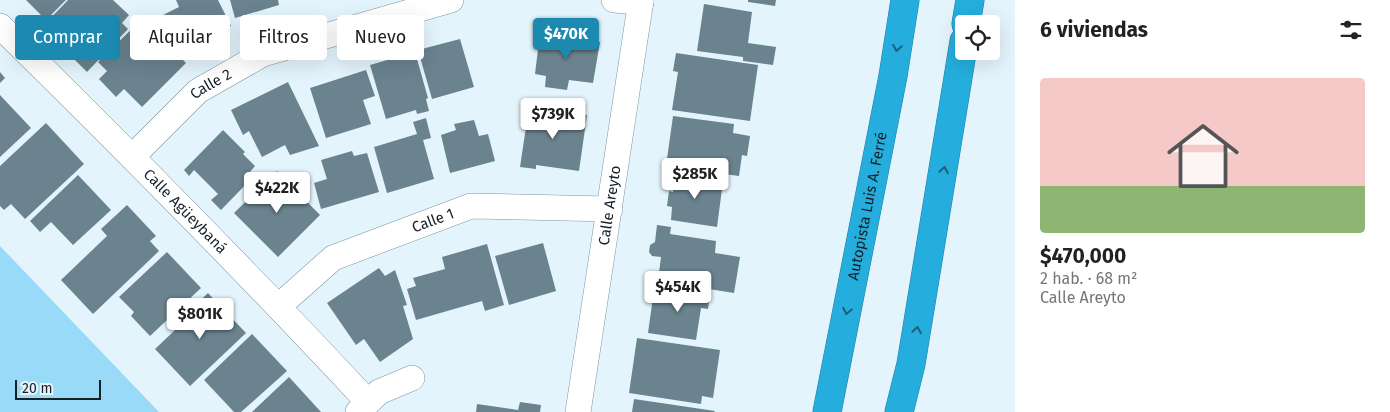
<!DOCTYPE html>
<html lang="es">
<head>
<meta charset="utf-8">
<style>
  body { margin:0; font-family:"Fira Sans",sans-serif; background:#f2f2f2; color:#222; height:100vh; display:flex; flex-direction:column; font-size:19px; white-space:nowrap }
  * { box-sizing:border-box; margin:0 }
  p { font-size:16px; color:#767676 }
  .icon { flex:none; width:28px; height:28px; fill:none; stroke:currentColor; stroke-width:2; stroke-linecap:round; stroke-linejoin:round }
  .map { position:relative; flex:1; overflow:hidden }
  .sheet { display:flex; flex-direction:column; background:#fff; width:375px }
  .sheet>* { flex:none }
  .banner { position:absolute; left:15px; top:15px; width:475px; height:45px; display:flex; gap:10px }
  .tools { position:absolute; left:955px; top:15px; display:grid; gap:10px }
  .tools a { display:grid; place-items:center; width:45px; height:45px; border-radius:5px; background:#fff; box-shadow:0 5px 20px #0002; font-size:25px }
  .scale { position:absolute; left:15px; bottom:12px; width:86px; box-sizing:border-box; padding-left:5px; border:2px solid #162025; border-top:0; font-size:14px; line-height:18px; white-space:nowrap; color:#162025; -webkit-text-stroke:4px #e4f4fc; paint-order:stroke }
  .price { position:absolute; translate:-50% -42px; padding:0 11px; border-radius:5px; background:#fff; color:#222; font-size:16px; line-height:32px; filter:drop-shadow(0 1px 2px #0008) }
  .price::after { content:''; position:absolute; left:50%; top:30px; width:15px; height:11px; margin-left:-8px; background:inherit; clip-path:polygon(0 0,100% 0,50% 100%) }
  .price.on { background:#1b89b0; color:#fff }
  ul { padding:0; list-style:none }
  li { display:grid; align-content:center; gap:10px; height:265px; padding:0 25px }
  li span { display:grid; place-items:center; height:155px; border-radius:5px; color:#555 }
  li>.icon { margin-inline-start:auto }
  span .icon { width:90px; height:90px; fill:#fffc; stroke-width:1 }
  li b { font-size:21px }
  h2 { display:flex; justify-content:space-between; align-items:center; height:60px; padding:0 25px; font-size:21px }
  .tag { padding:0 18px; border-radius:5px; background:#fff; box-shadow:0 5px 20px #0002; font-size:18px; line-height:45px }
  .tag.on { background:#1b89b0; color:#fff }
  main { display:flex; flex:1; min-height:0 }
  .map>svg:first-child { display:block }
  .green { fill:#98daf7 }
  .building { fill:#6a838f }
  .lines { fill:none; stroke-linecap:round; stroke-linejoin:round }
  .street-casing { stroke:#7c95a1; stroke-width:26 }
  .highway-casing { stroke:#207c9d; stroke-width:29 }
  .street { stroke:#fff; stroke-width:25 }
  .highway { stroke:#25aedd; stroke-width:28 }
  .oneway { stroke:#1d6078 }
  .labels { text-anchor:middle; stroke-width:5; stroke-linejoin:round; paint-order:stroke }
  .street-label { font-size:15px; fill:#162025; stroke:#e4f4fc }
</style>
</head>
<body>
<main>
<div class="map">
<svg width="1015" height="412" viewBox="0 0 1015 412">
  <rect width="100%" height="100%" fill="#e4f4fc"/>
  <polygon class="green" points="0,246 159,412 0,412"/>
  <g class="building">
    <polygon points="26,0 66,0 46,20"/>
    <polygon points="68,0 113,0 129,15 122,23 128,29 87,72 42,27"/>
    <polygon points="176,0 218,0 231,26 214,35 216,40 184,56 163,15 179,7"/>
    <polygon points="230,0 278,0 279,5 235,18"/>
    <polygon points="748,0 776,0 775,6 748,2"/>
    <polygon points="704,4 752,12 748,43 776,47 773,65 743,61 743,57 697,51"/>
    <polygon points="142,19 186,63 142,107 124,89 116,97 99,79 107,71 98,62"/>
    <polygon points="540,33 571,37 572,34 587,36 587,40 600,42 593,83 569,80 567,90 545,87 546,76 535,74"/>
    <polygon points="460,39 474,87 432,99 418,50"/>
    <polygon points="415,52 428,98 426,99 429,111 417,114 416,110 386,119 370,65"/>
    <polygon points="676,53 758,65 750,121 672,110 678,72 673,71"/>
    <polygon points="366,70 375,96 363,100 371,124 326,138 310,88"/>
    <polygon points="0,72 5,78 0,83"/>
    <polygon points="288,82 319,146 290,155 285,145 262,157 249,131 243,135 231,110"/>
    <polygon points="0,95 31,128 0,157"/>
    <polygon points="529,107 587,115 579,171 536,165 536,169 520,167"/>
    <polygon points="673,116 734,124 733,133 750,136 747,156 742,155 739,176 666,166"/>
    <polygon points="426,118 431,138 423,140 434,179 387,193 374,147 417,134 413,122"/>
    <polygon points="474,120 479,136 488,134 495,161 450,173 441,135 456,130 454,124"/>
    <polygon points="46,123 84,164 25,219 11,204 4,210 0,206 0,166"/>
    <polygon points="223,130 245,152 243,154 255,166 249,173 253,177 221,210 211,200 218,194 194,170 189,176 184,170"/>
    <polygon points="352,151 354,156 367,153 379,192 321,209 314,183 327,179 321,160"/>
    <polygon points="277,171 320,215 278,257 234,213"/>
    <polygon points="685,171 712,175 710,187 722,189 717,227 671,220 672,207 667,206 669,191 673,192 674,182 683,184"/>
    <polygon points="78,175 111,210 73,245 51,222 40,232 30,221"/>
    <polygon points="127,205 156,236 150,241 159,251 93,314 61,280 107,236 101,229"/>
    <polygon points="657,225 671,227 670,234 716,241 715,253 740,257 734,293 658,281 661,257 652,256 649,252 650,245 655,242"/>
    <polygon points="543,243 556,291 509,305 495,256"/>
    <polygon points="487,244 504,305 485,311 482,301 416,320 407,289 416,286 413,278 445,269 442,257"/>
    <polygon points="167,252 201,288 150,336 131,316 134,312 119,297"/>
    <polygon points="379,268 385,276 395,270 407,305 403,306 413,339 380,362 364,339 356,345 327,303"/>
    <polygon points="666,286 710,293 708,309 701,308 696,340 648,333 653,297 664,299"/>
    <polygon points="208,293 246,333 190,386 155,349 191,315 188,312"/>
    <polygon points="252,334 287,371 241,412 234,412 204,380"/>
    <polygon points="637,338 720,350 713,398 702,396 701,404 629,393"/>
    <polygon points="289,377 321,412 252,412"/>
    <polygon points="634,399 715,411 714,412 632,412"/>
    <polygon points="520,402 541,405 540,412 476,412 477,404 518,410"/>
  </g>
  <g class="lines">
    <g class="street-casing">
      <g id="street">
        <polyline points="614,0 641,2"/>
        <path id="s1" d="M0 26C125 149 248 273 367 401"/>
        <path id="s2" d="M132 157 198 91 263 54 451 0"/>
        <path id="s3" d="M279 306 333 258 471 206 610 209"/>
        <polyline points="358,412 379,392 412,378"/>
        <path id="s4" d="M578 412 641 0"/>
      </g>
    </g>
    <g class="highway-casing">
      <g id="highway">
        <polyline points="966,24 970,0"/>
        <path id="s5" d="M827 412 893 76 905 0"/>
        <polyline points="899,412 911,364 964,41"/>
      </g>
    </g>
    <use href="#street" class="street"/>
    <use href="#highway" class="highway"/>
  </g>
  <defs><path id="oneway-chevron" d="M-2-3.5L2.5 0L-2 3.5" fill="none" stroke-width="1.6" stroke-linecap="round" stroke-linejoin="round" transform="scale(1.25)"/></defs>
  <g class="oneway">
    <use href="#oneway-chevron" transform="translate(897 48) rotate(99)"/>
    <use href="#oneway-chevron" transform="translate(944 170) rotate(-80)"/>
    <use href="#oneway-chevron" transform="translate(847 311) rotate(101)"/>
    <use href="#oneway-chevron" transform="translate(917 330) rotate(-80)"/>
  </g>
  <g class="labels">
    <g class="street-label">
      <text dy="5" stroke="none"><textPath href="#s2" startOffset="108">Calle 2</textPath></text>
      <text dy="5" stroke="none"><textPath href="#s4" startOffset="209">Calle Areyto</textPath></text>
      <text dy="5" stroke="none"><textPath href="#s5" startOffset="210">Autopista Luis A. Ferré</textPath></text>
      <text dy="5" stroke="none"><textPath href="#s1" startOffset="262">Calle Agüeybaná</textPath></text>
      <text dy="5" stroke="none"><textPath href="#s3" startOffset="179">Calle 1</textPath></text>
    </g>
  </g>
</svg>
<div class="tools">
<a><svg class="icon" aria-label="locate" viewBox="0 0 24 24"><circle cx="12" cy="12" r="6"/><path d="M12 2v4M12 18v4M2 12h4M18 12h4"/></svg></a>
</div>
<div class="scale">20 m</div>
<b class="price on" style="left:566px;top:60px">$470K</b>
<b class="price" style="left:553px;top:140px">$739K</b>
<b class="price" style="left:695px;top:200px">$285K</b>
<b class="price" style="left:277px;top:214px">$422K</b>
<b class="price" style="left:678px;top:313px">$454K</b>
<b class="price" style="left:200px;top:340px">$801K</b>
<div class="banner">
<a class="tag on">Comprar</a>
<a class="tag">Alquilar</a>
<a class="tag">Filtros</a>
<a class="tag">Nuevo</a>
</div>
</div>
<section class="sheet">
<h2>6 viviendas<svg class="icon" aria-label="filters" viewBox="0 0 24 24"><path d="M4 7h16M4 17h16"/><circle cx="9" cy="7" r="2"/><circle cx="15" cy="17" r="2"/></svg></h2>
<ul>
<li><span style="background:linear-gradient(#f6c9c9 70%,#8fb573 0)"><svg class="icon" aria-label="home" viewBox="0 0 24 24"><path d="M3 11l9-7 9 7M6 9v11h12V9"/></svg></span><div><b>$470,000</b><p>2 hab. · 68 m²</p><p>Calle Areyto</p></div></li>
</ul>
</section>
</main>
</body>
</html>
